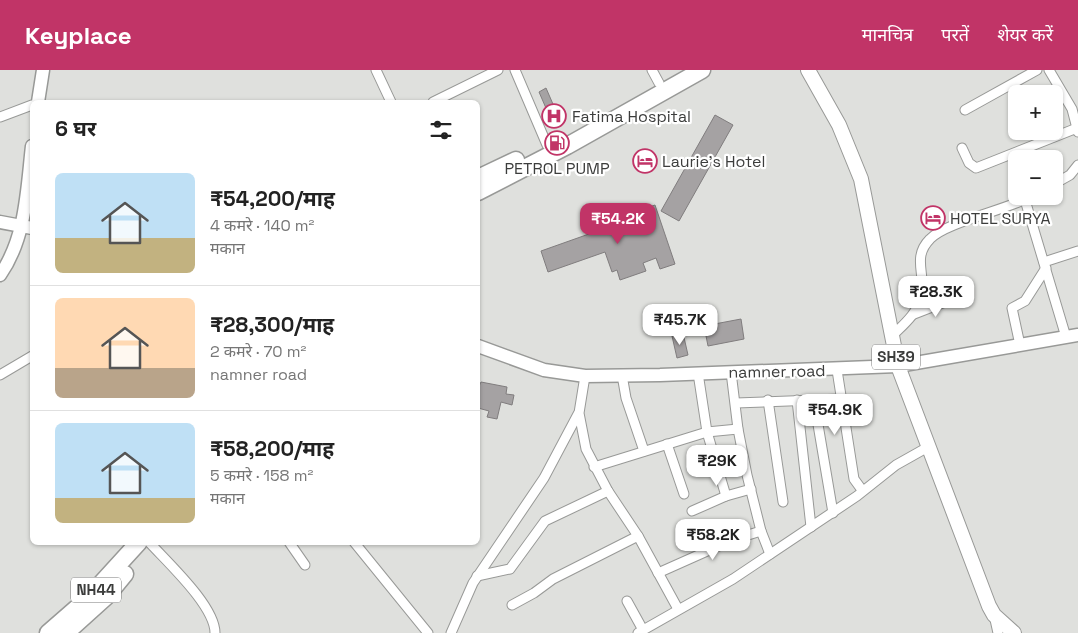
<!DOCTYPE html>
<html lang="hi">
<head>
<meta charset="utf-8">
<style>
  body { margin:0; font-family:"Space Grotesk","Noto Sans Devanagari",sans-serif; background:#f6f6f6; color:#222; height:100vh; display:flex; flex-direction:column; font-size:19px; white-space:nowrap }
  * { box-sizing:border-box; margin:0 }
  p { font-size:16px; color:#767676 }
  .icon { flex:none; width:28px; height:28px; fill:none; stroke:currentColor; stroke-width:2; stroke-linecap:round; stroke-linejoin:round }
  .map { position:relative; flex:1; overflow:hidden }
  .side { position:absolute; left:30px; top:30px; width:450px; height:445px; display:flex; flex-direction:column; background:#fff; border-radius:8px; box-shadow:0 1px 4px #0004 }
  .side>* { flex:none }
  .buttons { position:absolute; left:1008px; top:15px; display:grid; gap:10px }
  .buttons a { display:grid; place-items:center; width:55px; height:55px; border-radius:8px; background:#fff; box-shadow:0 1px 4px #0004; font-size:25px }
  .price { position:absolute; translate:-50% -42px; padding:0 11px; border-radius:10px; background:#fff; color:#222; font-size:16px; line-height:32px; filter:drop-shadow(0 1px 2px #0008) }
  .price::after { content:''; position:absolute; left:50%; top:30px; width:15px; height:11px; margin-left:-8px; background:inherit; clip-path:polygon(0 0,100% 0,50% 100%) }
  .price.on { background:#c13467; color:#fff }
  ul { padding:0; list-style:none }
  li { display:flex; align-items:center; gap:15px; height:125px; padding:0 25px }
  li+li { border-top:1px solid #e0e0e0 }
  li span { display:grid; place-items:center; flex:none; width:140px; height:100px; border-radius:8px; color:#555 }
  li>.icon { margin-inline-start:auto }
  span .icon { width:60px; height:60px; fill:#fffc; stroke-width:1 }
  li b { font-size:21px }
  h2 { display:flex; justify-content:space-between; align-items:center; height:60px; padding:0 25px; font-size:21px }
  header { display:flex; align-items:center; gap:30px; box-sizing:border-box; height:70px; padding:0 25px; background:#c13467; color:#fff }
  header strong { font-size:24px }
  nav { display:flex; gap:28px; margin-inline-start:auto; font-size:18px }
  .map>svg:first-child { display:block }
  .building { fill:#a5a2a3; stroke:#807d7e }
  .lines { fill:none; stroke-linecap:round; stroke-linejoin:round }
  .street-casing { stroke:#989997; stroke-width:11 }
  .secondary-casing { stroke:#989997; stroke-width:15 }
  .primary-casing { stroke:#989997; stroke-width:16 }
  .highway-casing { stroke:#989997; stroke-width:19 }
  .street { stroke:#fff; stroke-width:9 }
  .secondary { stroke:#fff; stroke-width:12 }
  .primary { stroke:#fff; stroke-width:14 }
  .highway { stroke:#fff; stroke-width:16 }
  .labels { text-anchor:middle; stroke-width:4.5; stroke-linejoin:round; paint-order:stroke }
  .shield { fill:#fff; stroke:#767776; stroke-width:1 }
  .shield-label { font-size:15px; font-weight:bold; fill:#3c3d3c }
  .poi-label { font-size:16px; fill:#3c3d3c; stroke:#fff; text-anchor:start }
  .street-label { font-size:16px; fill:#3c3d3c; stroke:#fff }
</style>
</head>
<body>
<header>
<strong>Keyplace</strong>
<nav><a>मानचित्र</a><a>परतें</a><a>शेयर करें</a></nav>
</header>
<div class="map">
<svg width="1078" height="563" viewBox="0 0 1078 563">
  <rect width="100%" height="100%" fill="#dfe0dd"/>
  <g class="building">
    <polygon points="546,18 559,48 552,52 539,22"/>
    <polygon points="715,45 733,55 679,151 661,141"/>
    <polygon points="655,135 675,194 660,199 656,188 643,193 646,201 620,210 617,200 612,202 605,182 548,202 541,181 603,159 601,154"/>
    <polygon points="741,249 744,269 708,276 704,256"/>
    <polygon points="683,263 688,285 677,288 672,266"/>
    <polygon points="481,312 507,317 506,324 514,325 512,335 501,332 497,349 487,347 489,341 478,338 478,318"/>
  </g>
  <g class="lines">
    <g class="street-casing">
      <g id="street">
        <polyline points="376,0 391,32"/>
        <polyline points="515,0 547,75"/>
        <polyline points="652,0 659,13"/>
        <polyline points="1049,0 1072,39 1078,62"/>
        <polyline points="433,32 498,0"/>
        <polyline points="965,40 1037,0"/>
        <polyline points="0,47 32,35"/>
        <polyline points="962,78 969,93 976,98 1077,58"/>
        <polyline points="1054,114 1070,105 1078,95"/>
        <polyline points="1025,130 1066,267"/>
        <polyline points="1044,192 1078,181"/>
        <polyline points="914,244 950,230"/>
        <path d="M892 266C903 255 917 244 921 227 927 206 911 188 930 169 946 152 1007 140 1032 126"/>
        <polyline points="1020,275 1012,238 1025,231 1046,198"/>
        <polyline points="837,300 854,409 862,420"/>
        <polyline points="731,302 738,359 747,405 761,461 770,484"/>
        <polyline points="698,303 707,362 726,426"/>
        <polyline points="0,305 32,286"/>
        <polyline points="622,305 626,328 644,381"/>
        <polyline points="585,306 579,343 586,379 608,421 638,466 678,539"/>
        <polyline points="768,330 783,432"/>
        <polyline points="797,330 811,457"/>
        <polyline points="814,331 833,443"/>
        <polyline points="736,333 841,329"/>
        <polyline points="667,374 684,424"/>
        <polyline points="594,397 707,362 738,359"/>
        <polyline points="692,441 726,426 751,419"/>
        <path d="M149 472C168 493 215 536 215 563"/>
        <polyline points="289,472 305,495"/>
        <polyline points="354,472 428,563"/>
        <polyline points="658,503 732,470 761,461"/>
        <polyline points="477,506 510,499 545,451 608,421"/>
        <polyline points="627,531 643,560"/>
        <polyline points="512,535 534,523 553,509 638,466"/>
        <polyline points="994,545 998,563"/>
        <polyline points="451,563 473,513 544,408 578,344"/>
        <polyline points="638,563 733,509 857,426 896,395 928,377"/>
      </g>
    </g>
    <g class="secondary-casing">
      <g id="secondary">
        <polyline points="38,32 43,0"/>
        <polyline points="0,152 32,158"/>
        <path d="M0 205C26 168 27 120 32 76"/>
        <polyline points="478,276 544,300 585,306 660,305 898,296 1078,265"/>
      </g>
    </g>
    <g class="primary-casing">
      <polyline id="primary" points="808,0 839,55 861,109 898,296 989,536 994,545 1014,563"/>
    </g>
    <g class="highway-casing">
      <g id="highway">
        <polyline points="478,108 516,90"/>
        <polyline points="478,122 567,76 702,0"/>
        <polyline points="48,563 87,529 139,472"/>
        <polyline points="66,563 107,526 125,504"/>
      </g>
    </g>
    <use href="#street" class="street"/>
    <use href="#secondary" class="secondary"/>
    <use href="#primary" class="primary"/>
    <use href="#highway" class="highway"/>
  </g>
  <defs>
    <g id="hospital-ring" transform="scale(1.25)"><circle r="9.5" fill="#fff" stroke="#c13467" stroke-width="1.5"/><path d="M-5-5h3v3.5h4V-5h3V5h-3V1.5h-4V5h-3Z" fill="#c13467"/></g>
    <g id="fuel-ring" transform="scale(1.25)"><circle r="9.5" fill="#fff" stroke="#c13467" stroke-width="1.5"/><path d="M-5.5-6h7V0h2V4h1.3V-2.5L3-4.5l.8-.8L6-3V5H2.5V1h-1V6h-7ZM-4.2-4.7v3.2H.2V-4.7Z" fill="#c13467"/></g>
    <g id="hotel-ring" transform="scale(1.25)"><circle r="9.5" fill="#fff" stroke="#c13467" stroke-width="1.5"/><path d="M-6-4.5h1.5V1H6V5H4.5V3h-9V5H-6ZM-4 0a1.8 1.8 0 1 1 3.6 0ZM.5 0V-2.5h3Q6-2.5 6 0Z" fill="#c13467"/></g>
  </defs>
  <g fill-rule="evenodd">
    <use href="#hospital-ring" x="554" y="46"/>
    <use href="#fuel-ring" x="557" y="73"/>
    <use href="#hotel-ring" x="645" y="91"/>
    <use href="#hotel-ring" x="933" y="148"/>
  </g>
  <g class="labels">
    <g class="shield">
      <rect x="872" y="274.5" width="48" height="25" rx="4"/>
      <rect x="71" y="507.5" width="50" height="25" rx="4"/>
    </g>
    <g class="shield-label">
      <text x="896" y="292">SH39</text>
      <text x="96" y="525">NH44</text>
    </g>
    <g class="poi-label">
      <text x="572" y="52">Fatima Hospital</text>
      <text x="662" y="97">Laurie's Hotel</text>
      <text x="557" y="104" text-anchor="middle">PETROL PUMP</text>
      <text x="950" y="154">HOTEL SURYA</text>
    </g>
    <g class="street-label">
      <text transform="translate(777 301) rotate(-1)" y="6">namner road</text>
    </g>
  </g>
</svg>
<div class="buttons">
<a>+</a>
<a>−</a>
</div>
<b class="price on" style="left:618px;top:175px">₹54.2K</b>
<b class="price" style="left:936px;top:248px">₹28.3K</b>
<b class="price" style="left:680px;top:276px">₹45.7K</b>
<b class="price" style="left:835px;top:366px">₹54.9K</b>
<b class="price" style="left:717px;top:417px">₹29K</b>
<b class="price" style="left:713px;top:491px">₹58.2K</b>
<section class="side">
<h2>6 घर<svg class="icon" aria-label="filters" viewBox="0 0 24 24"><path d="M4 7h16M4 17h16"/><circle cx="9" cy="7" r="2"/><circle cx="15" cy="17" r="2"/></svg></h2>
<ul>
<li><span style="background:linear-gradient(#bfe0f5 65%,#c2b280 0)"><svg class="icon" aria-label="home" viewBox="0 0 24 24"><path d="M3 11l9-7 9 7M6 9v11h12V9"/></svg></span><div><b>₹54,200/माह</b><p>4 कमरे · 140 m²</p><p>मकान</p></div></li>
<li><span style="background:linear-gradient(#ffd9b3 70%,#b9a48a 0)"><svg class="icon" aria-label="home" viewBox="0 0 24 24"><path d="M3 11l9-7 9 7M6 9v11h12V9"/></svg></span><div><b>₹28,300/माह</b><p>2 कमरे · 70 m²</p><p>namner road</p></div></li>
<li><span style="background:linear-gradient(#bfe0f5 75%,#c2b280 0)"><svg class="icon" aria-label="home" viewBox="0 0 24 24"><path d="M3 11l9-7 9 7M6 9v11h12V9"/></svg></span><div><b>₹58,200/माह</b><p>5 कमरे · 158 m²</p><p>मकान</p></div></li>
</ul>
</section>
</div>
</body>
</html>
